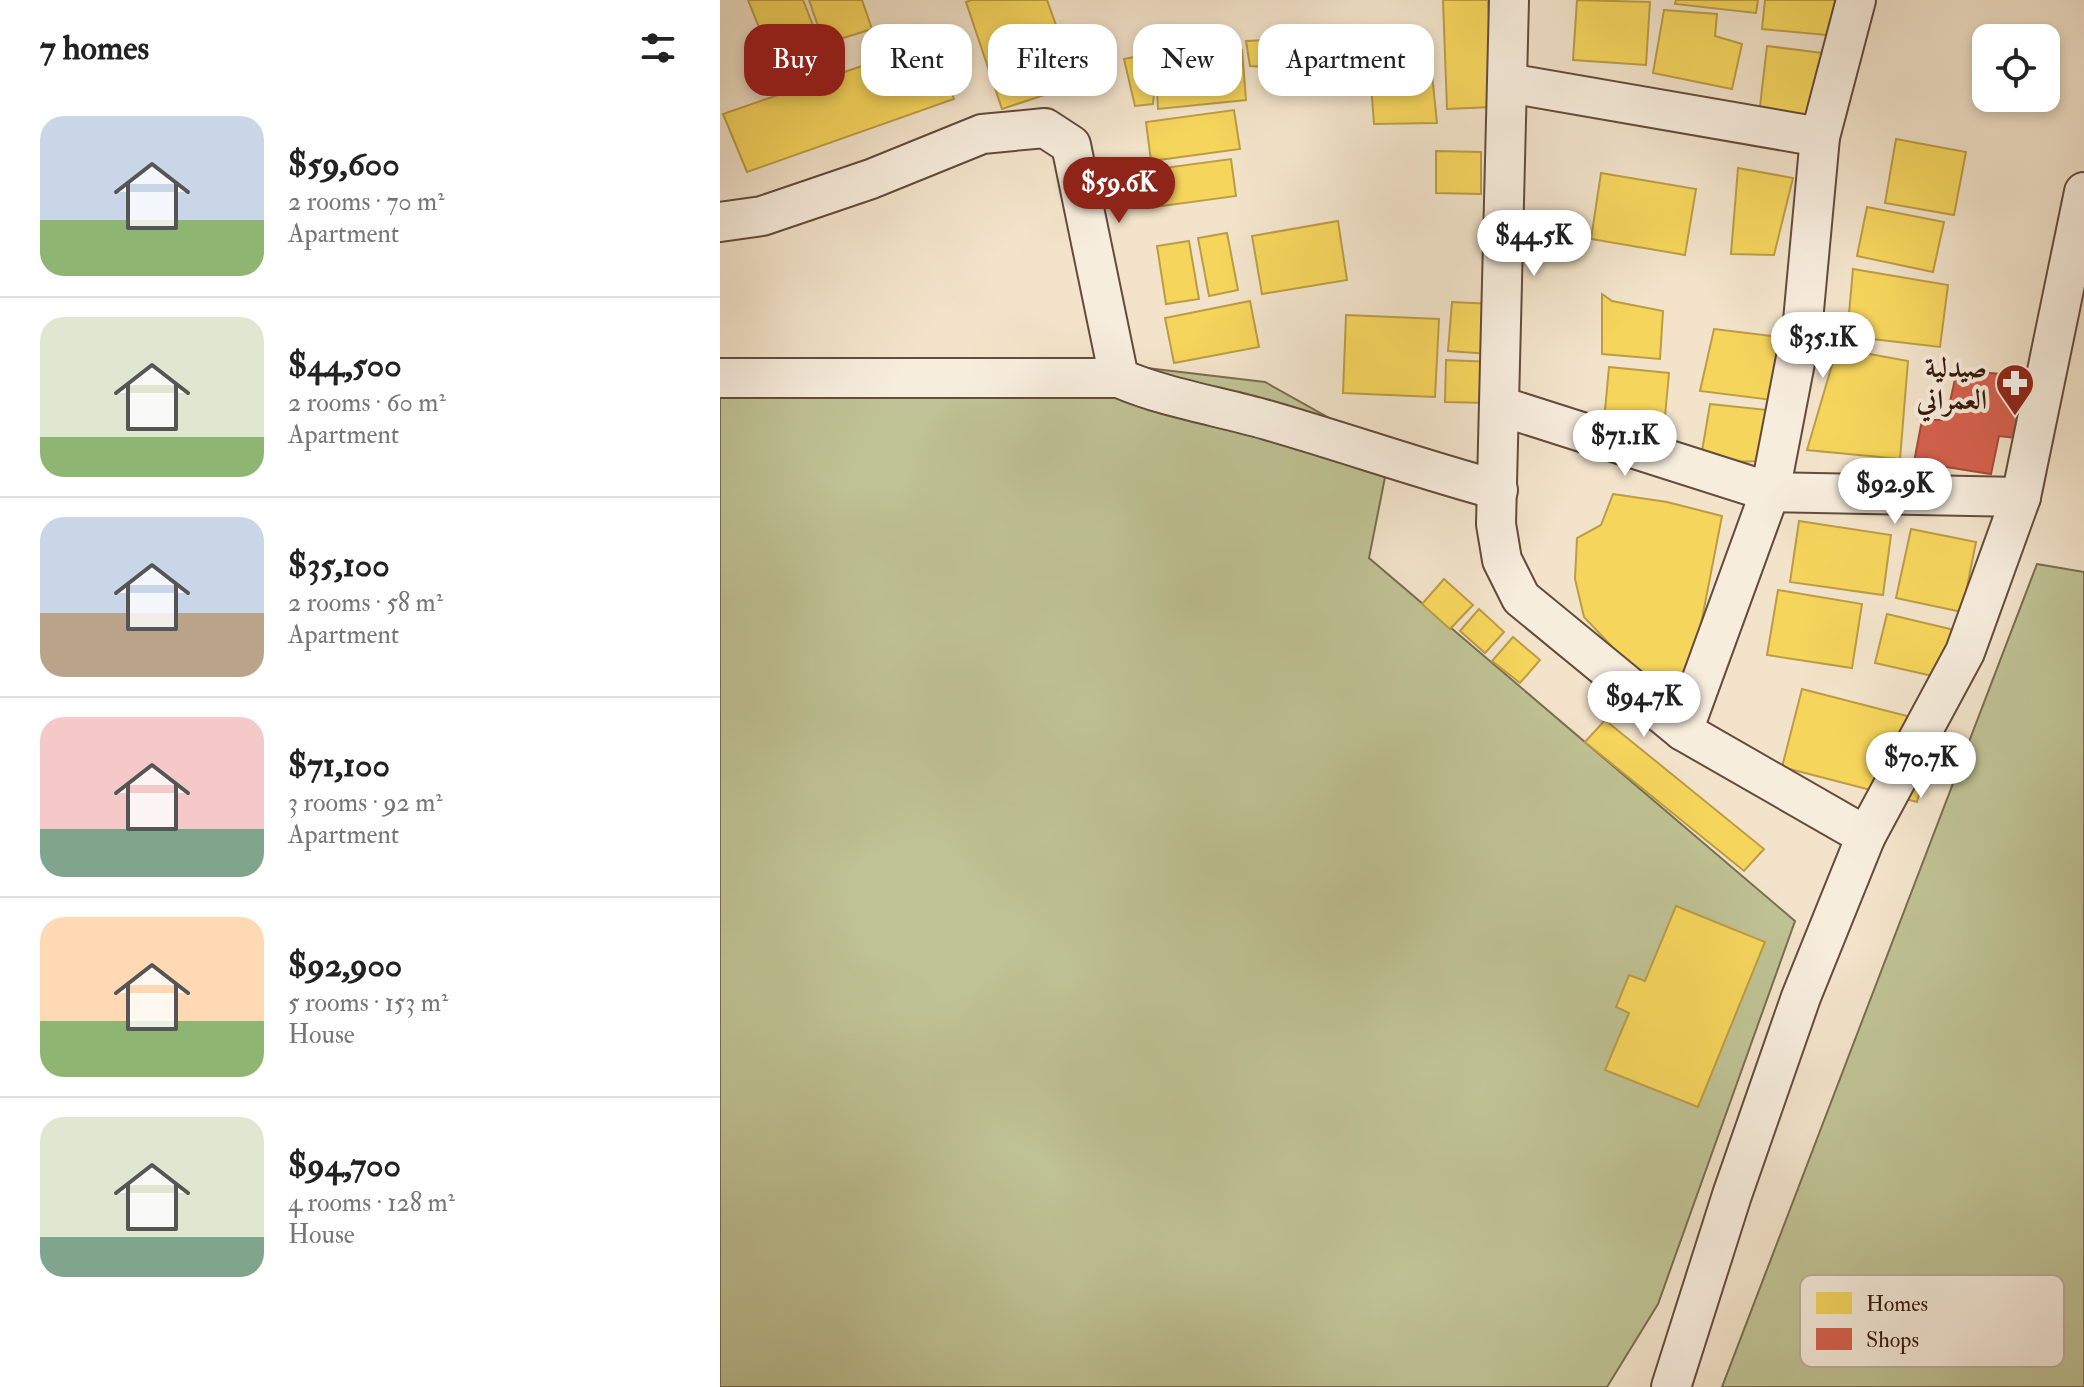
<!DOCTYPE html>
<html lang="en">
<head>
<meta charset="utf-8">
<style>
  body { margin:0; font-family:"IM FELL Double Pica",Amiri,serif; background:#f6f6f6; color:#222; height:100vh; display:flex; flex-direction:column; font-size:30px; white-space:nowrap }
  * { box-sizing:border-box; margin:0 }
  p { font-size:26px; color:#767676 }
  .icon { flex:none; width:44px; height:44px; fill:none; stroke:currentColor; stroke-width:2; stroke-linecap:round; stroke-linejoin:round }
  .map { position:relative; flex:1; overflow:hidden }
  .sheet { display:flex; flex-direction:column; background:#fff; width:720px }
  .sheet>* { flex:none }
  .top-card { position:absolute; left:24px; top:24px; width:760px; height:72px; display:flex; gap:16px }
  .buttons { position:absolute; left:1252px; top:24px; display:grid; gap:16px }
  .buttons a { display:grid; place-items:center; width:88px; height:88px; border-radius:16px; background:#fff; box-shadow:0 4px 12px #0003; font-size:40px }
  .price { position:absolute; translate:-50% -68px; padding:0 18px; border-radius:28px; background:#fff; color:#222; font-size:26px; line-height:52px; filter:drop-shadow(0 2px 4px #0008) }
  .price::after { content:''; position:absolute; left:50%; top:48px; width:24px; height:18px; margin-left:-12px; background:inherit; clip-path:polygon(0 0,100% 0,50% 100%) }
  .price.on { background:#8f2418; color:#fff }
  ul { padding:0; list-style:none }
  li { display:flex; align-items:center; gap:24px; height:200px; padding:0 40px }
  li+li { border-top:2px solid #e0e0e0 }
  li span { display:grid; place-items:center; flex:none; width:224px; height:160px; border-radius:24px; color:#555 }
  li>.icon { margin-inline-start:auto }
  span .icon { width:96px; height:96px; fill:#fffc; stroke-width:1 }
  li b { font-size:34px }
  h2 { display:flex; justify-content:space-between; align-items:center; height:96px; padding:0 40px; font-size:34px }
  .chip { padding:0 28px; border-radius:24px; background:#fff; box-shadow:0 4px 12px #0003; font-size:28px; line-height:72px }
  .chip.on { background:#8f2418; color:#fff }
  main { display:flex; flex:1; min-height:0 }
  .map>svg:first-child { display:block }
  .green { fill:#bfc294; stroke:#7a6d50; stroke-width:2 }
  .homes { fill:#f6d55c; stroke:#bc9c44; stroke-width:2 }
  .shops { fill:#d6604d; stroke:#a64a39; stroke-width:2 }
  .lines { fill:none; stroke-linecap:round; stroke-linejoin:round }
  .minor-casing { stroke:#644b3b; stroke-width:42 }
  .minor { stroke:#f7eddd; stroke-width:38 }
  .labels { text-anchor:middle; stroke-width:8; stroke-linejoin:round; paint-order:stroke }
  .poi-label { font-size:28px; font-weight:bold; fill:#35180b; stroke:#f7eddd; text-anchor:end }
  .key { fill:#f7eddd; stroke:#bdad9e; stroke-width:2 }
  .key-label { font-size:22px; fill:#35180b }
</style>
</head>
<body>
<main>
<section class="sheet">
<h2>7 homes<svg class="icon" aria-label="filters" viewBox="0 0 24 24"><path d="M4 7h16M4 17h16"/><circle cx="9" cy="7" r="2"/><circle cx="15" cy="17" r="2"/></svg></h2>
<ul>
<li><span style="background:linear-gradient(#c9d6e8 65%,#8fb573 0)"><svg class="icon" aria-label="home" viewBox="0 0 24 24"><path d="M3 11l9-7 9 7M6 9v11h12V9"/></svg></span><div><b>$59,600</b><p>2 rooms · 70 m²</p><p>Apartment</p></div></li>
<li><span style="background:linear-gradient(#dfe7d0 75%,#8fb573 0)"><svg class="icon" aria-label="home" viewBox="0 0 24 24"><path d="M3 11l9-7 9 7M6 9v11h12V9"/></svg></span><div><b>$44,500</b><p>2 rooms · 60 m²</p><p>Apartment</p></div></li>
<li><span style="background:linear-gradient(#c9d6e8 60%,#b9a48a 0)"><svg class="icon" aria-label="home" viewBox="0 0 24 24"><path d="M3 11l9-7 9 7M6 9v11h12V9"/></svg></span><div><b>$35,100</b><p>2 rooms · 58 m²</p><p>Apartment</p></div></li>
<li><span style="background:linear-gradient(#f6c9c9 70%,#7fa58c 0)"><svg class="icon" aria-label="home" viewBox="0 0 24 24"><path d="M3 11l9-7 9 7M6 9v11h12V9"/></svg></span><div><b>$71,100</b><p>3 rooms · 92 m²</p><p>Apartment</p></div></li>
<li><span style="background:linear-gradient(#ffd9b3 65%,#8fb573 0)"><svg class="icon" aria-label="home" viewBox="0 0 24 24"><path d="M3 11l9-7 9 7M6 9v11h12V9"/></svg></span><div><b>$92,900</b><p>5 rooms · 153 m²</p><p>House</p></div></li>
<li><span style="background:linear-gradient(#dfe7d0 75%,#7fa58c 0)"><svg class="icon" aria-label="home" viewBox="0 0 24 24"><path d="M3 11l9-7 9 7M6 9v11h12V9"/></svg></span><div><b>$94,700</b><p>4 rooms · 128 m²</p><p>House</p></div></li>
</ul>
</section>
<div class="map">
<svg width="1364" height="1387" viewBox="0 0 1364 1387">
  <rect width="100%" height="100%" fill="#f2e3ca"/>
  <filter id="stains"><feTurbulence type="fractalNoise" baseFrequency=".0025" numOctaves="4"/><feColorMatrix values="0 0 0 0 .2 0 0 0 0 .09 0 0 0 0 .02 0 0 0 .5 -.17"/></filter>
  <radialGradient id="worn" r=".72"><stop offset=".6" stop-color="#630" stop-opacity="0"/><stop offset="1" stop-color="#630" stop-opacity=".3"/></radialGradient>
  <g class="green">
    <polygon points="376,362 545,382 670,452 649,558 1075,921 938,1304 887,1387 0,1387 0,389"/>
    <polygon points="1317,564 1364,572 1364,1387 1002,1387"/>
  </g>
  <g class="homes">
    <polygon points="28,0 83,0 101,46 54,65"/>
    <polygon points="89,0 142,0 152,29 104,44"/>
    <polygon points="251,0 327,0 357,84 282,109 246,2"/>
    <polygon points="723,0 768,0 773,107 727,109"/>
    <polygon points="857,0 930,2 926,65 853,60"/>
    <polygon points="956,0 1038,0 1036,13 955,4"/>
    <polygon points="1045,0 1121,0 1117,36 1042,29"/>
    <polygon points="944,10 997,14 995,36 1022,44 1012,89 933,73"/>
    <polygon points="614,37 620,84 554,87 551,67 530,66 526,41"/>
    <polygon points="211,42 234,99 27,172 3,114"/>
    <polygon points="648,45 709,45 717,123 654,124"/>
    <polygon points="1047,46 1111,54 1102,123 1039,115"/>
    <polygon points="448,50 457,80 435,82 433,104 415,106 404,59"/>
    <polygon points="522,50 526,100 438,109 437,90 470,90 471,78 501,76 500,52"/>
    <polygon points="514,110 520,149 431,161 426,122"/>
    <polygon points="1176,139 1246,152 1234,215 1165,203"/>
    <polygon points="716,151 761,152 761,194 716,193"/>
    <polygon points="511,159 516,196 435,207 429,170"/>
    <polygon points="1018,168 1073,178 1054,255 1011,254"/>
    <polygon points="881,173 976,189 965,255 871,239"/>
    <polygon points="1147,207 1224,222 1213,272 1137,256"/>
    <polygon points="618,221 627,280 542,294 532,236"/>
    <polygon points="507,233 518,290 489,296 478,238"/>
    <polygon points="469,241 479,299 446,304 437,246"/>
    <polygon points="1133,269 1228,285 1220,347 1127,336"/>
    <polygon points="882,294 892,301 943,311 940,359 882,354"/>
    <polygon points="530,301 539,347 454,363 445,318"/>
    <polygon points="732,302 773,304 770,354 728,351"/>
    <polygon points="626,315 719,319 715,397 623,393"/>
    <polygon points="994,329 1060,337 1052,400 980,391"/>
    <polygon points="1117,348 1188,361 1180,459 1087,450"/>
    <polygon points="726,360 772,362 770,403 725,402"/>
    <polygon points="889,367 949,373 944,427 884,421"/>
    <polygon points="990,404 1057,411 1041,461 980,463"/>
    <polygon points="893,494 947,502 1002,516 968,691 916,672 864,617 855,579 857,538 881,525"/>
    <polygon points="1079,521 1171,535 1163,595 1070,582"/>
    <polygon points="1191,529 1256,542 1242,612 1176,598"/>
    <polygon points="724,579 753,605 730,629 702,604"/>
    <polygon points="1058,590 1142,604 1132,668 1047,655"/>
    <polygon points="759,609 784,632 765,653 740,631"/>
    <polygon points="1167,614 1247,633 1235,681 1155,663"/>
    <polygon points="793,637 820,660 800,683 772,661"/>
    <polygon points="1082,689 1218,724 1197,802 1062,767"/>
    <polygon points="885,720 1044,849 1024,871 865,742"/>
    <polygon points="956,906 1045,942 978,1107 885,1070 909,1013 896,1007 909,975 925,981"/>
  </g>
  <polygon class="shops" points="1237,370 1313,377 1304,439 1279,436 1271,474 1194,462 1202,420 1226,420"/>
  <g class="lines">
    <g class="minor-casing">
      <g id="minor">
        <polyline points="789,0 776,524 782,560 801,598 963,731 1146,836"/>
        <polyline points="788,83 1100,137"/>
        <path d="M0 222 42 216 151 179 262 134 325 128 351 145 399 378C445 398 498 406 547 420 624 442 700 469 778 490"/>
        <polyline points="0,378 399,378"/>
        <polyline points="780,406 1050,492 1301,497"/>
        <polyline points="963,731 1050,492 1083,321 1100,137 1136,0"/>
        <polyline points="951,1387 1012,1195 1081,997 1146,836 1245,652 1301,497 1364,192"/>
      </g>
    </g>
    <use href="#minor" class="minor"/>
  </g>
  <defs>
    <g id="pharmacy-pin" transform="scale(2)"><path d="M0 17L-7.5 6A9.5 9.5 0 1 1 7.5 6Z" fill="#8f2418" stroke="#f7eddd"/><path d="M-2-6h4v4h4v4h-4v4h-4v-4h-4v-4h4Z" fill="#fff"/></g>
  </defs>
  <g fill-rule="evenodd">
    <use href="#pharmacy-pin" x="1295" y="383"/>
  </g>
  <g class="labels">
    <g class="poi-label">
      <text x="1267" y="377">صيدلية<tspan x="1267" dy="32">العمراني</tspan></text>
    </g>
  </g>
  <rect x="1080" y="1275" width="264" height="92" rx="12" class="key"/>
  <rect x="1096" y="1292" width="36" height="22" fill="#f6d55c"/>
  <rect x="1096" y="1328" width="36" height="22" fill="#d6604d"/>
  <g class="key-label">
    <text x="1146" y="1311">Homes</text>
    <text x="1146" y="1347">Shops</text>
  </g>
  <rect width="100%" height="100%" filter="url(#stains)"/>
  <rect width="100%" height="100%" fill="url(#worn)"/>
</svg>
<div class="buttons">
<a><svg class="icon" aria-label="locate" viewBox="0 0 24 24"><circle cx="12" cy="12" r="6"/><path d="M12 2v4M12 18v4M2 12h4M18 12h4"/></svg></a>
</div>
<b class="price on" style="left:399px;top:225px">$59.6K</b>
<b class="price" style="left:814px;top:278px">$44.5K</b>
<b class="price" style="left:1103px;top:380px">$35.1K</b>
<b class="price" style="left:905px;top:478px">$71.1K</b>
<b class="price" style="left:1175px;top:526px">$92.9K</b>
<b class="price" style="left:924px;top:739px">$94.7K</b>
<b class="price" style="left:1201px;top:800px">$70.7K</b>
<div class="top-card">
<a class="chip on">Buy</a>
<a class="chip">Rent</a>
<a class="chip">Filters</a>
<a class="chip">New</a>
<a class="chip">Apartment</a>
</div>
</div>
</main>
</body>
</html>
